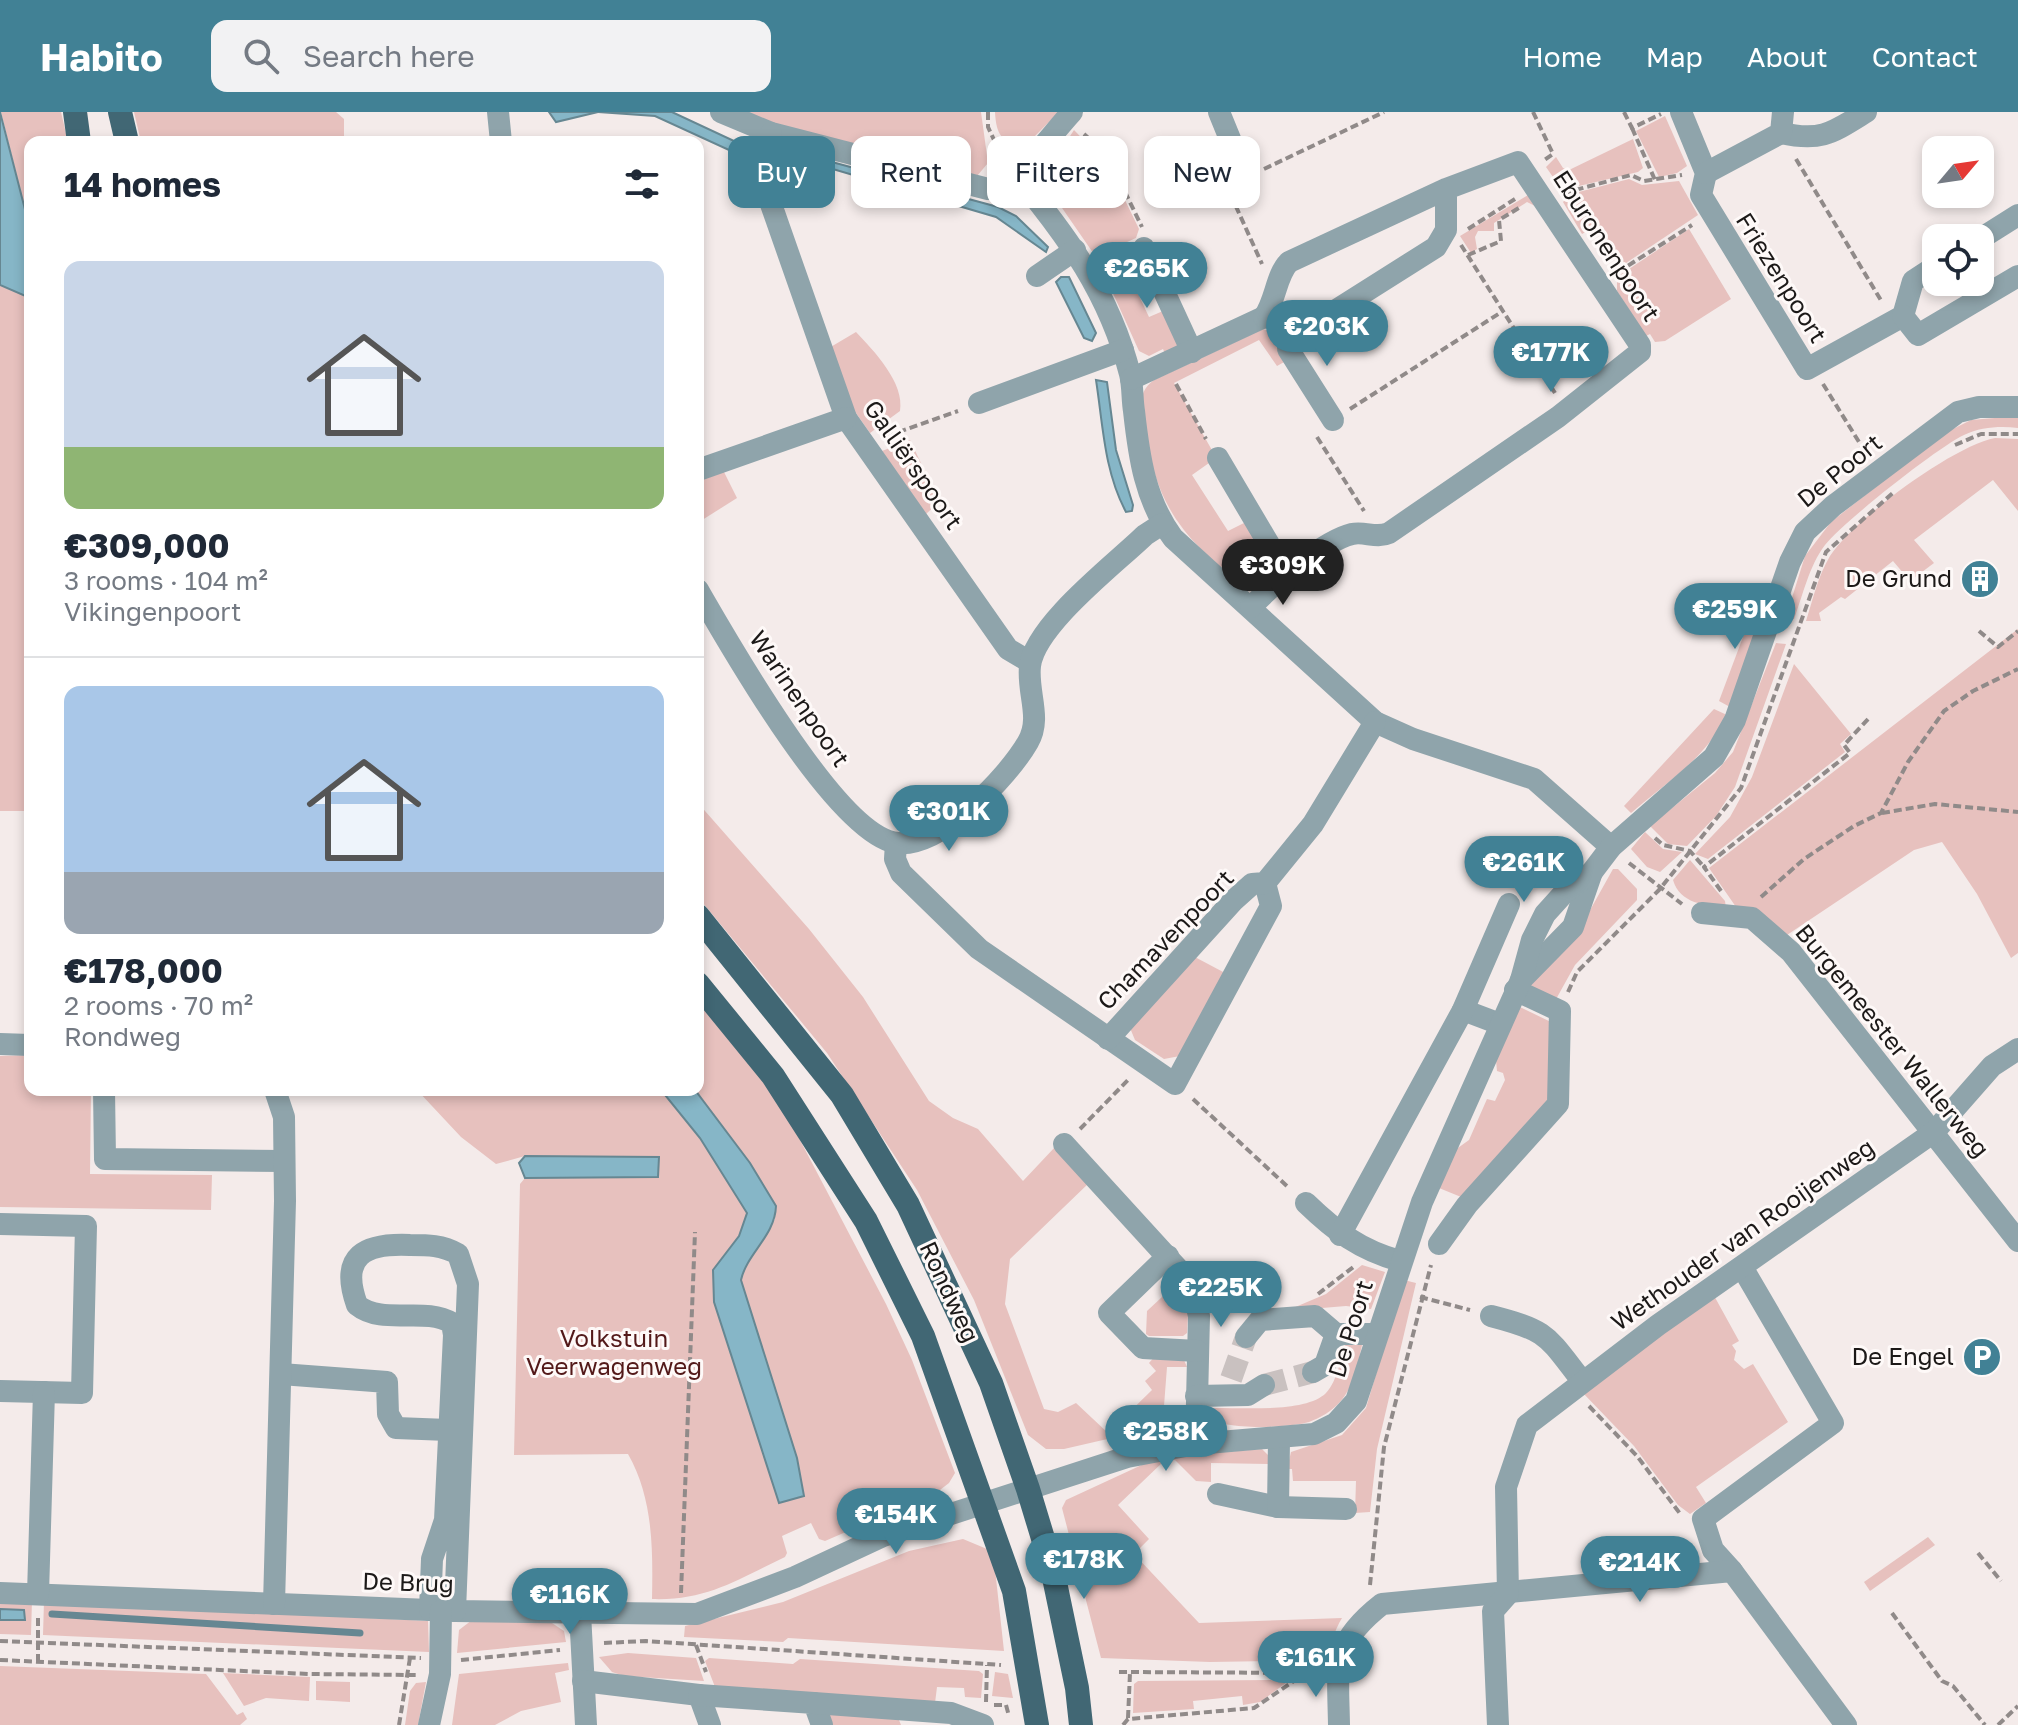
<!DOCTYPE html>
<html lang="en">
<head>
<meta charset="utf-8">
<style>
  body { margin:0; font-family:"Golos Text",sans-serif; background:#f2f2f3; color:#1f2937; height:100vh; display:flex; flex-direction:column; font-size:30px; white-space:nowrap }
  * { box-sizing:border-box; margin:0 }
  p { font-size:26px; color:#747a83 }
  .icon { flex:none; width:44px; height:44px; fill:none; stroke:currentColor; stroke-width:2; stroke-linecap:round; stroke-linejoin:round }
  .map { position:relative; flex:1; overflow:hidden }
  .sheet { position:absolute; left:24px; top:24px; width:680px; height:960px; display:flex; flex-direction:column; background:#fff; border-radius:16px; box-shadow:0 4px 12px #0003 }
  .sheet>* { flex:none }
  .banner { position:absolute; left:728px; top:24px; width:760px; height:72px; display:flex; gap:16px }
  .needle { width:52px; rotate:61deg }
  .buttons { position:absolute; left:1922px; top:24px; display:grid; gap:16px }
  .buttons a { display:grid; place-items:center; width:72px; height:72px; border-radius:16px; background:#fff; box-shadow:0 4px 12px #0003; font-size:40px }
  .price { position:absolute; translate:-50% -68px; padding:0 18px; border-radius:28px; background:#418195; color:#fff; font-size:26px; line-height:52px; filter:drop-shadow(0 2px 4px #0008) }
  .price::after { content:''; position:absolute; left:50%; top:48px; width:24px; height:18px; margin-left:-12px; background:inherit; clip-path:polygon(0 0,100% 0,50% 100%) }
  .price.selected { background:#222; color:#fff }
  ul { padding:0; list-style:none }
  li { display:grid; align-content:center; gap:16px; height:424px; padding:0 40px }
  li+li { border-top:2px solid #e0e1e3 }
  li span { display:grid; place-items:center; height:248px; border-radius:16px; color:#555 }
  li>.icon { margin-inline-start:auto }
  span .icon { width:144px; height:144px; fill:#fffc; stroke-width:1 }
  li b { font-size:34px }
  h2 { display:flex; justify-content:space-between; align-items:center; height:96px; padding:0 40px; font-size:34px }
  .tag { padding:0 28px; border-radius:16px; background:#fff; box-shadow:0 4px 12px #0003; font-size:28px; line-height:72px }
  .tag.selected { background:#418195; color:#fff }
  header { display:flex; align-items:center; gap:48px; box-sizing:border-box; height:112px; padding:0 40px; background:#418195; color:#fff }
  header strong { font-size:38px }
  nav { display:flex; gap:44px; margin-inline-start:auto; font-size:28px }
  .search { width:560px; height:72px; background:#f2f2f3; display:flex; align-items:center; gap:20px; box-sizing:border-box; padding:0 28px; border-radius:16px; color:#747a83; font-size:30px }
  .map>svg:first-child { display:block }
  .green { fill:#e7c1be }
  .water { fill:#86b6c7; stroke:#668792; stroke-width:2 }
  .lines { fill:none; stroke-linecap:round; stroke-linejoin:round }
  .stream { stroke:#668792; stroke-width:7 }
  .minor-tunnel { stroke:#c9c1c0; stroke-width:22; stroke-dasharray:22 11; stroke-linecap:butt }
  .path { stroke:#908a89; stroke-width:4; stroke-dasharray:8 4; stroke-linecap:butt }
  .minor { stroke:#8fa4ab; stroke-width:22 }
  .major { stroke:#416774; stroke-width:24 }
  .labels { text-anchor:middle; stroke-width:6; stroke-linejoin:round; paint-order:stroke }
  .street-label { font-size:24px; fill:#1c1918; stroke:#fef9f8 }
  .poi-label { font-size:24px; fill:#1c1918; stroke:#fef9f8; text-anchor:end }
  .park-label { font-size:24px; fill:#531919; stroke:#fef9f8 }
</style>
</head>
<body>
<header>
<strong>Habito</strong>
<div class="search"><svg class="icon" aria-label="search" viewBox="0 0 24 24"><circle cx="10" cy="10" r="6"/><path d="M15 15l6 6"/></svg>Search here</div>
<nav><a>Home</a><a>Map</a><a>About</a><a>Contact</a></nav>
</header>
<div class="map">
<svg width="2018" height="1613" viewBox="0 0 2018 1613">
  <rect width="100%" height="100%" fill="#f4ebea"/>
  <g class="green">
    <polygon points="1,0 61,0 68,30 30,30 30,117"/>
    <polygon points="134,0 336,0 344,7 344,30 141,30"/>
    <polygon points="741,0 981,0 988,51 977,64 773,13"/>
    <path d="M995 0H1059L1033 26 1019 32C999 30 996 18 995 0Z"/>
    <polygon points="1665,4 1687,54 1677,61 1659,65 1636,19"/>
    <polygon points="1074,18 1108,53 1139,117 1136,126 1116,135 1149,205 1163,199 1180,231 1166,244 1163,237 1149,244 1139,239 1098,148 1051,80 1050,55"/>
    <polygon points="1633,27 1643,56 1638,60 1562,78 1546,55 1556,45 1563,56 1569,58"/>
    <polygon points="1629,67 1642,73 1679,69 1698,103 1623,153 1618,152 1595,115 1582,122 1563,90 1571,82"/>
    <polygon points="1528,83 1535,94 1527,90 1494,111 1494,119 1478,119 1475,125 1477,137 1471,141 1460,124"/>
    <polygon points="1689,117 1731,187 1665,229 1655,230 1650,222 1646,224 1617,179 1617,165"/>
    <polygon points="0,173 30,186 30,699 0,699"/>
    <path d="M1263 217 1282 223 1286 249 1277 254 1259 228 1174 271 1213 340 1209 351 1192 363 1228 419 1244 411 1273 449C1272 465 1264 474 1248 477 1185 428 1157 398 1145 317 1141 297 1136 281 1154 268Z"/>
    <path d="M856 220C874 239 905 271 900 299L870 321 849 291 829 236Z"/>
    <path d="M2018 304V316C2000 314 1981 315 1964 323 1938 335 1842 411 1825 433 1809 454 1803 483 1794 507L1786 505 1805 444 1831 410 1943 322 1971 308Z"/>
    <path d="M1995 326 2018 327V399L1993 368 1914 428 1934 451 1910 469 1893 449 1845 487 1841 485 1819 501 1821 509H1806C1813 487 1818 464 1830 444 1854 407 1953 334 1995 326Z"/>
    <polygon points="910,328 937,385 938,391 926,402 882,339"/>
    <polygon points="722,356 737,386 699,410 698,365"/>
    <polygon points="1746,517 1755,521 1730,595 1719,589"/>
    <polygon points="2018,517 2018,841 2011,846 1977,782 1942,730 1914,738 1784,825 1736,795 1709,756"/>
    <polygon points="1776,531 1786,532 1735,675 1716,704 1687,734 1668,732 1650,714 1715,661 1733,640"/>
    <polygon points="1794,552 1851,622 1840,632 1845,640 1708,747 1695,742 1730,705 1752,665"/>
    <path d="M1714 597 1727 603C1705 647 1667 670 1631 701L1624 694Z"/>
    <polygon points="698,691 809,817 863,885 929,989 953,1006 978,1017 1023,1069 1055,1035 1090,1070 1010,1147 1005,1192 1044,1297 1058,1300 1076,1291 1108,1321 1152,1278 1145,1269 1156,1259 1149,1251 1156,1243 1184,1248 1187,1255 1167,1255 1164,1294 1184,1296 1177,1311 1064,1337 1046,1337 1028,1323 974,1188 917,1078 827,941 698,785"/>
    <polygon points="1645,720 1663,737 1682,740 1660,760 1647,755 1631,737"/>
    <path d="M1690 748 1725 789 1726 796C1705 793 1680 792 1673 768Z"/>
    <polygon points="1613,757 1618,757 1637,777 1637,788 1575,853 1555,889 1530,873 1579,818"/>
    <polygon points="1193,844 1225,861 1180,944 1164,947 1135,928 1130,916"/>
    <path d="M698 888 753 955 790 1009 886 1192 912 1248 955 1361 949 1371 936 1381 825 1429 819 1427 811 1411 782 1424 787 1441 785 1445C738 1467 707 1489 652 1487 653 1436 653 1386 628 1342L514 1343 520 1072 525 1066 658 1065 525 1044 496 1052 461 1025 417 978H661L700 1026 747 1101 739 1124 721 1148 779 1390 804 1384 741 1168 743 1158 775 1107 749 1051 695 978H698Z"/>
    <polygon points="1520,895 1555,912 1556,982 1466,1087 1439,1076 1455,1038 1469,1028 1487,987 1495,989 1505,968 1503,961 1497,959 1496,948"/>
    <polygon points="30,943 30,978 91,978 90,1062 212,1063 211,1098 0,1095 0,944"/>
    <polygon points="1362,1153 1385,1160 1371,1197 1346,1194 1286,1199 1326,1182"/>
    <polygon points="1404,1168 1416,1171 1377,1337 1370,1400 1355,1401 1356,1369 1293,1369 1292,1357 1287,1357 1291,1340 1342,1323 1366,1296"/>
    <polygon points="1176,1172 1189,1186 1187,1221 1183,1224 1149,1224 1146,1222 1147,1199"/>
    <polygon points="1712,1180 1739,1229 1732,1233 1736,1239 1734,1248 1744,1257 1753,1252 1788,1310 1696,1375 1706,1391 1690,1402 1678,1393 1634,1334 1582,1280"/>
    <path d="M1346 1228 1362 1233C1358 1251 1353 1276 1340 1290 1332 1299 1320 1306 1309 1310 1290 1316 1218 1319 1208 1304V1296C1237 1295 1305 1302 1326 1281 1338 1268 1341 1245 1346 1228Z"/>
    <path d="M1262 1337 1268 1343V1352L1211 1351V1370L1196 1369 1175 1348 1163 1350 1118 1393 1149 1427 1134 1442 1199 1511 1342 1506C1334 1519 1330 1537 1321 1548L1210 1550 1101 1546 1062 1396 1066 1388 1159 1345Z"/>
    <polygon points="1928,1425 1935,1433 1870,1479 1864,1470"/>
    <polygon points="963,1427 987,1437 994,1448 1004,1539 788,1526 783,1530 684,1525 685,1514 783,1490 909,1439"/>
    <polygon points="0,1488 32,1488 31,1523 0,1522 0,1508 24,1508 24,1498 0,1497"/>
    <polygon points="44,1489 428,1509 429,1540 43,1523"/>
    <polygon points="472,1508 552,1511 564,1519 566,1530 457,1541 459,1518"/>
    <polygon points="628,1541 696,1546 704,1569 624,1564 612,1560 599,1545"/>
    <polygon points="709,1546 793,1552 800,1547 979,1559 983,1562 981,1586 965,1585 964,1576 937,1575 935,1591 715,1575 705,1549"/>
    <polygon points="568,1551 569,1558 555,1561 561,1590 521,1599 495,1613 452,1613 459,1562"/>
    <polygon points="0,1554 206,1562 237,1603 243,1600 247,1607 240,1613 0,1613"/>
    <polygon points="995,1560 1008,1562 1013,1586 992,1584"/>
    <polygon points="223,1561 310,1565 309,1589 266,1586 244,1594"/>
    <polygon points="1290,1568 1260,1590 1243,1593 1242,1584 1193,1589 1194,1597 1133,1601 1134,1572 1138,1569"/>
    <polygon points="316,1569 350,1570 350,1590 316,1588"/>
    <polygon points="426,1570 418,1613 405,1613 410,1579 416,1571"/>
    <polygon points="825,1598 897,1603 901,1613 830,1613"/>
  </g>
  <g class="water">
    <polygon points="0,0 30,117 30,186 0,173"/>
    <polygon points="549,0 598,0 556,10"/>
    <polygon points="598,0 672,0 749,36 751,44 742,44 655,4"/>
    <polygon points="784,37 998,95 1016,104 1048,135 1046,140 996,105 785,43"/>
    <polygon points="1061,165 1069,165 1096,221 1092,229 1084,226 1056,170"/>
    <path d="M1096 268 1107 270 1116 338 1133 393 1132 399 1126 400C1104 359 1103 313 1096 268Z"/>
    <path d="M661 978H695L750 1051 776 1094C775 1124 747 1141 741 1168L797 1346 804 1384 779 1391 714 1190 713 1158 739 1124 747 1101 700 1026Z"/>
    <polygon points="525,1044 659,1045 658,1065 525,1066 519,1051"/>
    <polygon points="0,1497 24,1498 25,1508 0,1508"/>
  </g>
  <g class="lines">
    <polyline class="stream" points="52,1502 360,1521"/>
    <g class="minor-tunnel">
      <polyline points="1231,1267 1246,1225"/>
      <polyline points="1264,1273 1313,1260"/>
    </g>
    <g class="path">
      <polyline points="988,0 988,15 1001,43"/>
      <polyline points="1533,0 1553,42 1543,49"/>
      <polyline points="1624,0 1632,16 1661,2"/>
      <polyline points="1632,16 1655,68"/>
      <polyline points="1084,22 1107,43 1142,115"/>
      <polyline points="1796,47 1882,190"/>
      <polyline points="1264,57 1384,0"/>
      <polyline points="1232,72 1229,79 1262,152"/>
      <polyline points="1564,81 1631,63 1644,69 1682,63"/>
      <polyline points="1468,117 1515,87"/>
      <polyline points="1461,133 1555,281"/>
      <polyline points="1468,143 1501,129 1499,108 1522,94"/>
      <polyline points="1618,160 1692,113"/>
      <polyline points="1176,272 1206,327"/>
      <polyline points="1823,272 1864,338"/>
      <polyline points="1350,297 1503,199"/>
      <polyline points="887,324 958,299"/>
      <polyline points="1317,325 1364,399"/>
      <polyline points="1955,333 1981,322 2018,322"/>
      <polyline points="1979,519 1998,535 2018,519"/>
      <polyline points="1882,701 1935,692 2018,700"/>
      <polyline points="1655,726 1663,733 1690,739 1704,755"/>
      <polyline points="1629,751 1682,792"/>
      <polyline points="1721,779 1704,755 1850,641 1844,633 1869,606"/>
      <polyline points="1761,785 1804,747 1854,714 1881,701 1908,650 1944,599 1973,579 2018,557"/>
      <polyline points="1568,880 1577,860 1659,778 1741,676 1826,440 1894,380"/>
      <polyline points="1193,987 1289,1076"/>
      <polyline points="1080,1017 1130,966"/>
      <polyline points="1318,1182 1356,1153"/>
      <polyline points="1420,1185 1470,1198"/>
      <polyline points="1589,1294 1637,1344 1681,1403"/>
      <polyline points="1978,1441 2001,1469"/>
      <polyline points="1370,1473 1384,1335 1431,1153"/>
      <polyline points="681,1481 695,1120"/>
      <polyline points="1892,1501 1942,1569 1953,1574 1985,1613"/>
      <polyline points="0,1529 421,1546"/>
      <polyline points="604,1531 646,1529 1001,1553"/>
      <polyline points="696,1533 706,1560"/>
      <polyline points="0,1548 309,1562 417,1563"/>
      <polyline points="461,1548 560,1538"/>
      <polyline points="38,1550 38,1505"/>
      <polyline points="1119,1560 1316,1561"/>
      <polyline points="986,1590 987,1553"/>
      <polyline points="994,1593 1006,1593 1009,1604"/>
      <polyline points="1128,1606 1130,1561"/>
      <polyline points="399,1613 410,1546"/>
      <polyline points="1123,1613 1128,1607 1254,1596 1304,1562"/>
      <polyline points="1998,1613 2018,1594"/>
    </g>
    <g class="minor">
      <polyline points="498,0 501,30"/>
      <path d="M721 0 771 21 988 77C1022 66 1048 26 1072 0"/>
      <polyline points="1219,0 1241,54"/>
      <polyline points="1681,0 1706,61 1701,83 1807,257 1903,204 1913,169 1936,154"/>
      <polyline points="771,21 766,78 846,306 1008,537 1030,550"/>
      <path d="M1781 21C1821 30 1832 21 1866 0"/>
      <path d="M1015 61C1068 125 1109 181 1130 262 1133 274 1132 287 1134 299 1139 345 1145 388 1173 426L1375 610 1413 627 1534 667 1611 735"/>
      <polyline points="1706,61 1781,21 1783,0"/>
      <polyline points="1980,127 2018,103"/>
      <polyline points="1144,136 1192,240"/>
      <polyline points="1037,164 1075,138"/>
      <polyline points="1903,204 1918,223 2018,164"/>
      <polyline points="1291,210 1288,237 1333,308"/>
      <polyline points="1131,267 1264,205"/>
      <polyline points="979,291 1123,238"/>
      <polyline points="1218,346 1286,461"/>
      <polyline points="698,358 846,306"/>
      <path d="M698 478C728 530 839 726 898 731 941 735 1008 665 1028 630 1042 606 1027 581 1030 554 1035 513 1115 452 1145 423L1162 412"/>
      <path d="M1251 495C1272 473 1323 429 1352 422 1365 419 1376 427 1389 421L1558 305 1640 240V233L1518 50 1446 77 1289 150C1276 163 1276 188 1264 205L1311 214 1436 135 1446 118V77"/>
      <polyline points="896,731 895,747 901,761 979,837 1175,972 1271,794 1265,771"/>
      <polyline points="1702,801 1752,806 1791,840 2018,1129"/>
      <polyline points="1521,868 1573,815 1592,760"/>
      <polyline points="1463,898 1500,912"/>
      <polyline points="1108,927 1233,789 1252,772 1265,771 1313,712 1375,610"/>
      <polyline points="0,932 30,933"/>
      <polyline points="104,978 105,1047 284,1049"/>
      <polyline points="1064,1032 1191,1171 1199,1204 1196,1332"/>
      <path d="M1306 1091C1335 1119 1360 1138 1400 1149"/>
      <polyline points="0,1112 86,1114 82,1281 0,1279"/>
      <polyline points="1340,1123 1463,898 1509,792"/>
      <polyline points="1439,1132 1467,1093 1558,992 1560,899 1515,878"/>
      <polyline points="1168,1144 1109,1201 1143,1236 1197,1239"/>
      <path d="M1491 1204C1549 1219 1546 1223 1582 1269"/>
      <polyline points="1246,1225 1260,1208 1315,1204 1336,1222"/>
      <polyline points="1313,1260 1325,1253 1336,1222 1376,1222"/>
      <polyline points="281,1262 387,1270 388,1302 396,1316 448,1318"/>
      <polyline points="1196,1284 1248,1283 1264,1273"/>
      <polyline points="1218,1382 1278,1395 1346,1397"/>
      <polyline points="1278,1395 1279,1328"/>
      <polyline points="1732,1459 1713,1438 1703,1407 1833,1311 1742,1155"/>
      <polyline points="0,1481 455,1499 697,1502 795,1465 883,1424 1127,1345 1196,1332 1314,1322 1336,1311 1356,1289 1422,1090 1521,868 1532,828 1545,802 1564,781 1592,760 1611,735 1714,645 1735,608 1790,450 1805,420 1833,394 1958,300 1979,295 2018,295"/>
      <polyline points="38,1482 44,1280"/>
      <polyline points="274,1492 285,1089 284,1005 275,978"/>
      <path d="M430 1498 432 1447 445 1408 454 1223 452 1211C424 1194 383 1214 357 1193 339 1143 365 1131 410 1133 428 1133 442 1133 458 1142L468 1172 455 1499"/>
      <polyline points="580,1501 586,1613"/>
      <polyline points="583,1569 699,1583 710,1613"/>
      <polyline points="699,1583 814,1591 822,1613"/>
      <polyline points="814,1591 951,1601 983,1613"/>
      <polyline points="429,1613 440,1562 441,1499"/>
      <path d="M1339 1613C1338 1553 1331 1532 1382 1492L1732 1459 1846 1613"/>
      <polyline points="1498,1613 1493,1499 1508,1482 1506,1375 1527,1313 1658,1213 1934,1020 1992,954 2018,937"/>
    </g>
    <g class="major">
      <polyline points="75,0 79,30"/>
      <polyline points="120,0 127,30"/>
      <polyline points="698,804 842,983 908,1093 991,1271 1028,1377 1052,1456 1077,1576 1081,1613"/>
      <polyline points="698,872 773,964 866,1109 923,1224 1014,1479 1037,1613"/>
    </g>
  </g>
  <defs>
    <g id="building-disc" transform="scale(2)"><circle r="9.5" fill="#418195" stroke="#fef9f8"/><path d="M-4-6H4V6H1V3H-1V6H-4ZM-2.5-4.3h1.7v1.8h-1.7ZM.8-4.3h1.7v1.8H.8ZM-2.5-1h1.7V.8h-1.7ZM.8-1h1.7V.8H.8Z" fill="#fff"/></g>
    <g id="parking-disc" transform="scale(2)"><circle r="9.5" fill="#418195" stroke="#fef9f8"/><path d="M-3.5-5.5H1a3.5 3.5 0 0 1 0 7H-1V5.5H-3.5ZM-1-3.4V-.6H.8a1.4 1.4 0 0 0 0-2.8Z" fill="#fff"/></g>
  </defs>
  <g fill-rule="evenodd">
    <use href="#building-disc" x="1980" y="467"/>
    <use href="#parking-disc" x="1982" y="1245"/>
  </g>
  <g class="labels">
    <g class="street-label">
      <text transform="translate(1606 134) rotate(57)" y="8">Eburonenpoort</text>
      <text transform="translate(1781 166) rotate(58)" y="8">Friezenpoort</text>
      <text transform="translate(913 353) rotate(55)" y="8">Galliërspoort</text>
      <text transform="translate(1840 359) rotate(-39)" y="8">De Poort</text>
      <text transform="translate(799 587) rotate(56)" y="8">Warinenpoort</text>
      <text transform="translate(1166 828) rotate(-46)" y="8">Chamavenpoort</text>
      <text transform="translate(1892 929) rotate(51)" y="8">Burgemeester Wallerweg</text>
      <text transform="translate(1743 1123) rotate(-35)" y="8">Wethouder van Rooijenweg</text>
      <text transform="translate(949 1180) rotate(65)" y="8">Rondweg</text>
      <text transform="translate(1351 1217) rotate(-73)" y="8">De Poort</text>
      <text transform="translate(408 1471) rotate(2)" y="8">De Brug</text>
    </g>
    <g class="poi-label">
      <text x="1952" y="475">De Grund</text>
      <text x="1954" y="1253">De Engel</text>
    </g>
    <g class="park-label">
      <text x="614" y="1235">Volkstuin<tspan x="614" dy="28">Veerwagenweg</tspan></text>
    </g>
  </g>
</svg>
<div class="buttons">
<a><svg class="needle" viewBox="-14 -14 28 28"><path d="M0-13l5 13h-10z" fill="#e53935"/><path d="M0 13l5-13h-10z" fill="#747a83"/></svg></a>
<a><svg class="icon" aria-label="locate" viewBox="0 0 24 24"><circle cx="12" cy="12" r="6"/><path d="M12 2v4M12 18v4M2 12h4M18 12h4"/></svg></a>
</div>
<b class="price" style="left:1147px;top:198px">€265K</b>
<b class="price" style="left:1327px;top:256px">€203K</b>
<b class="price" style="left:1551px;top:282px">€177K</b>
<b class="price selected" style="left:1283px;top:495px">€309K</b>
<b class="price" style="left:1735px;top:539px">€259K</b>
<b class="price" style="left:949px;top:741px">€301K</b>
<b class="price" style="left:1524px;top:792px">€261K</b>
<b class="price" style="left:1221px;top:1217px">€225K</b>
<b class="price" style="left:1166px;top:1361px">€258K</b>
<b class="price" style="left:896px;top:1444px">€154K</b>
<b class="price" style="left:1084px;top:1489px">€178K</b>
<b class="price" style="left:1640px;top:1492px">€214K</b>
<b class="price" style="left:570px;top:1524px">€116K</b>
<b class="price" style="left:1316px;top:1587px">€161K</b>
<div class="banner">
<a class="tag selected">Buy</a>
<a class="tag">Rent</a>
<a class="tag">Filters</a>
<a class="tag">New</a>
</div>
<section class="sheet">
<h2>14 homes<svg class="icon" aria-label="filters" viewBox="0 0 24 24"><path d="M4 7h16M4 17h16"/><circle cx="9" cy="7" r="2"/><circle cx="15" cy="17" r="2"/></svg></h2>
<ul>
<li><span style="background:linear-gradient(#c9d6e8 75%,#8fb573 0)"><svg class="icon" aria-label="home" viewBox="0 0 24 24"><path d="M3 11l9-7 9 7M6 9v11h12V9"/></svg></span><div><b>€309,000</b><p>3 rooms · 104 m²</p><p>Vikingenpoort</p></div></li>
<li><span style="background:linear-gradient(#a9c7e8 75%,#9aa5b1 0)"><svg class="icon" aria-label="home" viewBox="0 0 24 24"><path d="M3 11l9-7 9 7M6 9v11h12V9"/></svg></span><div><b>€178,000</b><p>2 rooms · 70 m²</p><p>Rondweg</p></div></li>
</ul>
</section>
</div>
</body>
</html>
